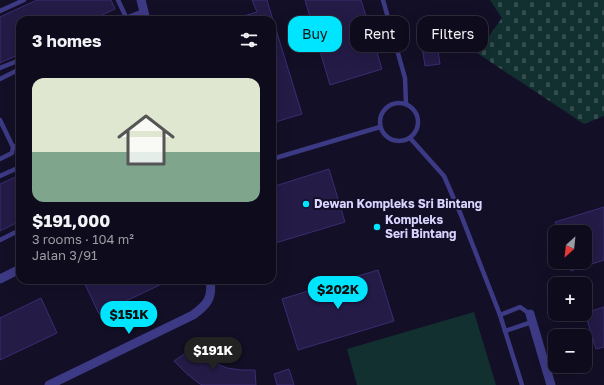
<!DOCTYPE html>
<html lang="en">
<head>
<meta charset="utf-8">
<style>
  body { margin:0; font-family:"Golos Text",sans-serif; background:#1c1929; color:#f1f3f6; height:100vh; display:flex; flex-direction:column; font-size:15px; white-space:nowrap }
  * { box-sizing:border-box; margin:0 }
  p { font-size:13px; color:#9b9ba3 }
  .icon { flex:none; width:22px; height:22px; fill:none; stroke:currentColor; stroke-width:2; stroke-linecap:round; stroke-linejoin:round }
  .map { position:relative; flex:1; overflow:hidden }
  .details { position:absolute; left:16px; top:16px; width:260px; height:268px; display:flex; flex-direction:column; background:#0e0b1c; border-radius:12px; box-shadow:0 4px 16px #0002,0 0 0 1px #2e2b3b }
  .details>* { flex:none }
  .banner { position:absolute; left:288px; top:16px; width:256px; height:36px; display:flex; gap:8px }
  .needle { width:26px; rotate:207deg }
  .tools { position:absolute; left:548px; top:225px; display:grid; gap:8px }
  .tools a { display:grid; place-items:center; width:44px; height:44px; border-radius:8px; background:#0e0b1c; box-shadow:0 4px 16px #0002,0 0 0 1px #2e2b3b; font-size:20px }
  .price { position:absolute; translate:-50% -34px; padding:0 9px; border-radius:14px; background:#00e5ff; color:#111; font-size:13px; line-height:26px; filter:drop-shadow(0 1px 2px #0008) }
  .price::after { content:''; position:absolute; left:50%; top:24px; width:12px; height:9px; margin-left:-6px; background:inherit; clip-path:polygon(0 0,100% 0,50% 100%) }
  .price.on { background:#222; color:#fff }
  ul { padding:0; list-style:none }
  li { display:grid; align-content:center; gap:8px; height:212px; padding:0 16px }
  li+li { border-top:1px solid #2e2b3b }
  li span { display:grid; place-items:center; height:124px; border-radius:12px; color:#555 }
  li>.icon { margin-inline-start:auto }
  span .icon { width:72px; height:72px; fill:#fffc; stroke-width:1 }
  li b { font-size:17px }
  h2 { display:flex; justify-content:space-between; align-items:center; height:48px; padding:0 16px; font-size:17px }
  .tag { padding:0 14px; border-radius:12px; background:#0e0b1c; box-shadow:0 4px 16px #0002,0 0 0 1px #2e2b3b; font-size:14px; line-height:36px }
  .tag.on { background:#00e5ff; color:#111 }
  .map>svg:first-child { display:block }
  .cemetery { fill:url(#cemetery-stones) }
  .park { fill:#12302f }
  .building { fill:#241b47; stroke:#3b2d73 }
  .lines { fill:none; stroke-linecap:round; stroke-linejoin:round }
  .service { stroke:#3d3a85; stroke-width:4.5 }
  .minor { stroke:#3d3a85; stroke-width:9 }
  .poi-dot { fill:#00e5ff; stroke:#130f26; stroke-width:1.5 }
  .labels { text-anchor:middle; stroke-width:4; stroke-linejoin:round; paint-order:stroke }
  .poi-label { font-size:12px; font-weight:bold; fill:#d9d4ff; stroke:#130f26; text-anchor:start }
</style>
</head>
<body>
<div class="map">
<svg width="604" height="385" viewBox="0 0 604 385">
  <defs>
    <pattern id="cemetery-stones" width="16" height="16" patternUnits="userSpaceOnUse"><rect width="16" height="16" fill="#12302f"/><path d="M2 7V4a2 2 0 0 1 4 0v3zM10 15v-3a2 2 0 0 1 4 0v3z" fill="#344d4e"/></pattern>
  </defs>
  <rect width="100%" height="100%" fill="#130f26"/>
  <polygon class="cemetery" points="490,0 604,0 604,116 584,124 477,53 502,18"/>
  <polygon class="park" points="474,312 496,385 357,385 347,349"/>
  <g class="building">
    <polygon points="37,0 111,0 115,9 91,20 20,20 20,54 0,63 0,17"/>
    <polygon points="252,0 267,0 273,20 237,20 237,18 257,12"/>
    <polygon points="305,0 361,0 382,69 330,85"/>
    <polygon points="272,23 274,23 302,114 272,123"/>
    <polygon points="435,31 440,64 425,66 420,33"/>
    <polygon points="329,169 345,222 272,244 272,187"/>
    <polygon points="20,175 20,221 0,231 0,184"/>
    <polygon points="604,207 604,260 571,271 568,262 585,262 585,232 558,232 555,222"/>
    <polygon points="378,270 394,321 298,350 282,299"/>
    <polygon points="83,280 170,280 99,314"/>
    <polygon points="41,298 57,333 0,360 0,318"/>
    <polygon points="604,307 604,347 596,349 585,313"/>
    <polygon points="196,346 204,354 213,362 227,368 241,370 255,370 256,385 203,385 200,384 187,374 174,361"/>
    <polygon points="289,369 294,385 277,385 274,374"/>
  </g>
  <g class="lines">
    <g class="service">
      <polyline points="118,0 126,17"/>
      <polyline points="383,0 405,78 406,104"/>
      <polyline points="0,11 24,0"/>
      <polyline points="120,20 144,11"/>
      <polyline points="0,68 20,60"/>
      <polyline points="0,79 20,69"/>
      <circle cx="399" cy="122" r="19"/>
      <polyline points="0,120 13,147 12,153 0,159"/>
      <polyline points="410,138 444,176 461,215 500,315 522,385"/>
      <polyline points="13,147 20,144"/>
      <polyline points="272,159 380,127"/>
      <polyline points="0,176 20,167"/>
      <polyline points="0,240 20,230"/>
      <polyline points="500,315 520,307 530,314"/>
      <polyline points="505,331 532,322"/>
    </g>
    <g class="minor">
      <polyline points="141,0 146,20"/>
      <polyline points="0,279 20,269"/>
      <polyline points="530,314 551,385"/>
      <path d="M49 385 193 315C207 305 213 298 210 280"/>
    </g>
  </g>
  <g class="poi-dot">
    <circle cx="306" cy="204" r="4"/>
    <circle cx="377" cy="227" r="4"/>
  </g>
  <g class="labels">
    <g class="poi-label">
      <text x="314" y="208">Dewan Kompleks Sri Bintang</text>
      <text x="385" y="224">Kompleks<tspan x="385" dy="14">Seri Bintang</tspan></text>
    </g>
  </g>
</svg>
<div class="tools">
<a><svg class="needle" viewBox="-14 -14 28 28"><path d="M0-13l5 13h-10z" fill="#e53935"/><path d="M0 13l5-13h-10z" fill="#9b9ba3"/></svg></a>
<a>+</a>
<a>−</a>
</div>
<b class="price" style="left:338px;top:310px">$202K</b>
<b class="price" style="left:129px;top:335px">$151K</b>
<b class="price on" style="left:213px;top:371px">$191K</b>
<div class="banner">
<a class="tag on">Buy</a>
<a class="tag">Rent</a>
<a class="tag">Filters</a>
</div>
<section class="details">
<h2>3 homes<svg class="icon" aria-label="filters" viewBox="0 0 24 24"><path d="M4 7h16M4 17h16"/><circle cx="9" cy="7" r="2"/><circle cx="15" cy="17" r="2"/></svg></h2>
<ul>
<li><span style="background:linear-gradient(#dfe7d0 60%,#7fa58c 0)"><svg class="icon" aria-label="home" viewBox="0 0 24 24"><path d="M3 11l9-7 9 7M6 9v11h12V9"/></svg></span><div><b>$191,000</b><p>3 rooms · 104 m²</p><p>Jalan 3/91</p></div></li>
</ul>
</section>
</div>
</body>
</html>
